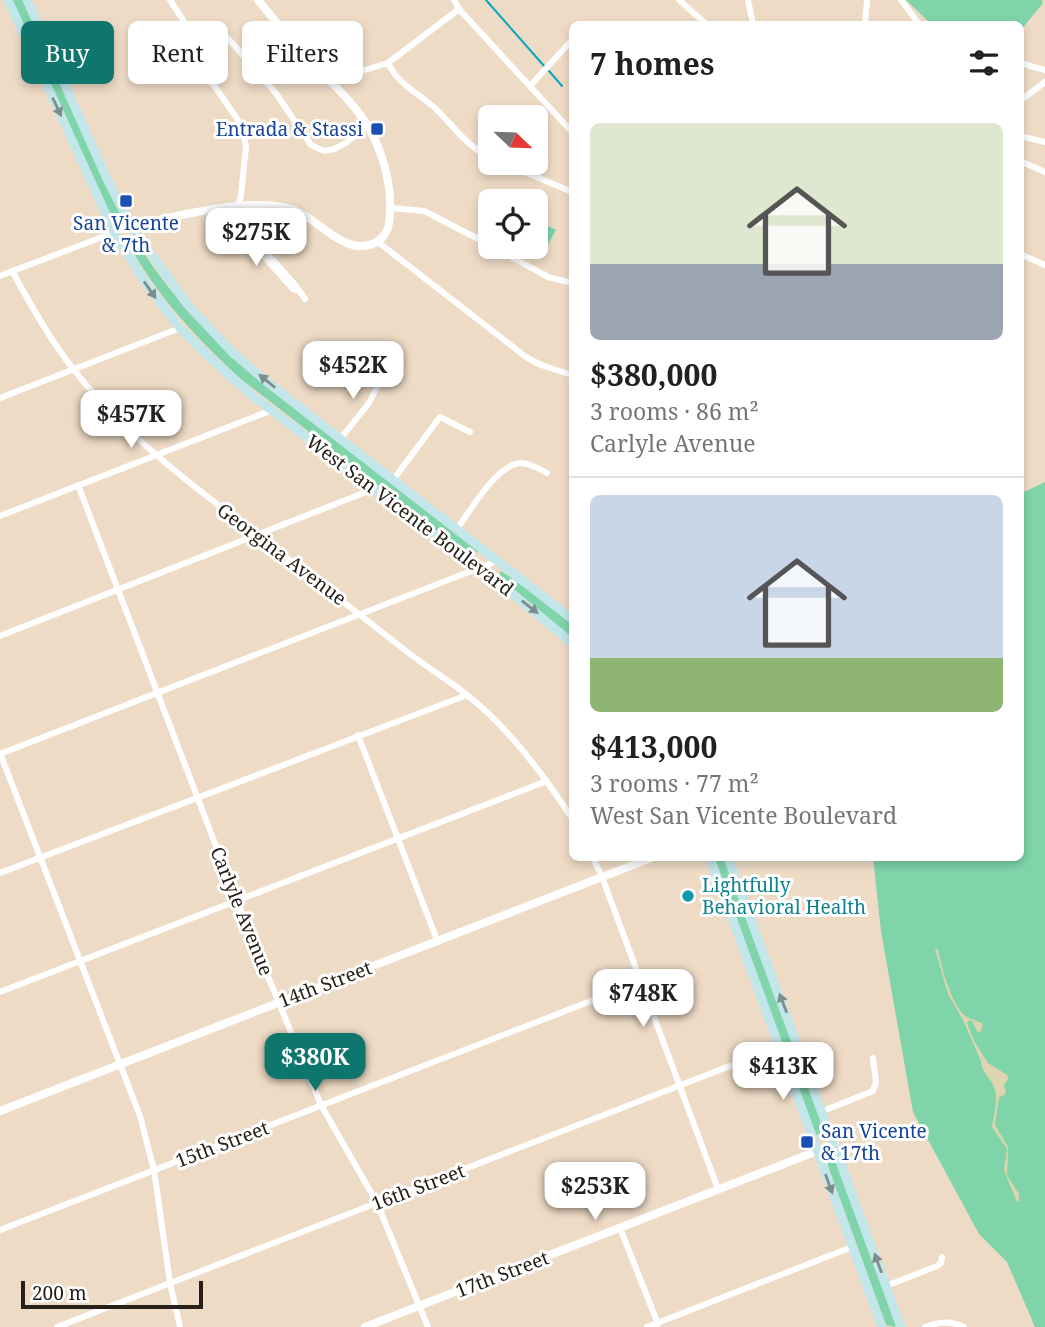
<!DOCTYPE html>
<html lang="en">
<head>
<meta charset="utf-8">
<style>
  body { margin:0; font-family:"Noto Serif",serif; background:#f6f6f6; color:#202124; height:100vh; display:flex; flex-direction:column; font-size:26px; white-space:nowrap }
  * { box-sizing:border-box; margin:0 }
  p { font-size:23px; color:#757577 }
  .icon { flex:none; width:38px; height:38px; fill:none; stroke:currentColor; stroke-width:2; stroke-linecap:round; stroke-linejoin:round }
  .map { position:relative; flex:1; overflow:hidden }
  .drawer { position:absolute; left:569px; top:21px; width:455px; height:840px; display:flex; flex-direction:column; background:#fff; border-radius:10px; box-shadow:0 4px 10px #0003 }
  .drawer>* { flex:none }
  .guide { position:absolute; left:21px; top:21px; width:443px; height:63px; display:flex; gap:14px }
  .needle { width:46px; rotate:113deg }
  .controls { position:absolute; left:478px; top:105px; display:grid; gap:14px }
  .controls a { display:grid; place-items:center; width:70px; height:70px; border-radius:10px; background:#fff; box-shadow:0 4px 10px #0003; font-size:35px }
  .scale { position:absolute; left:21px; bottom:18px; width:182px; box-sizing:border-box; padding-left:7px; border:4px solid #272018; border-top:0; font-size:19px; line-height:24px; white-space:nowrap; color:#272018; -webkit-text-stroke:5px #fff; paint-order:stroke }
  .price { position:absolute; translate:-50% -60px; padding:0 16px; border-radius:14px; background:#fff; color:#222; font-size:23px; line-height:46px; filter:drop-shadow(0 2px 4px #0008) }
  .price::after { content:''; position:absolute; left:50%; top:42px; width:21px; height:16px; margin-left:-10px; background:inherit; clip-path:polygon(0 0,100% 0,50% 100%) }
  .price.active { background:#0f766e; color:#fff }
  ul { padding:0; list-style:none }
  li { display:grid; align-content:center; gap:14px; height:371px; padding:0 21px }
  li+li { border-top:2px solid #e0e0e0 }
  li span { display:grid; place-items:center; height:217px; border-radius:10px; color:#555 }
  li>.icon { margin-inline-start:auto }
  span .icon { width:126px; height:126px; fill:#fffc; stroke-width:1 }
  li b { font-size:30px }
  h2 { display:flex; justify-content:space-between; align-items:center; height:84px; padding:0 21px; font-size:30px }
  .chip { padding:0 24px; border-radius:10px; background:#fff; box-shadow:0 4px 10px #0003; font-size:24px; line-height:63px }
  .chip.active { background:#0f766e; color:#fff }
  .map>svg:first-child { display:block }
  .green { fill:#7fd4aa }
  .sand { fill:#ded5b0 }
  .lines { fill:none; stroke-linecap:round; stroke-linejoin:round }
  .stream { stroke:#07a6bc; stroke-width:2 }
  .minor { stroke:#fff; stroke-width:6 }
  .tertiary { stroke:#fff; stroke-width:8 }
  .secondary { stroke:#c3e6eb; stroke-width:9 }
  .oneway { fill:#7d8d8c }
  .transit-dot { fill:#1a4fb4; stroke:#fff; stroke-width:2.5 }
  .culture-dot { fill:#0f9aa8; stroke:#fff; stroke-width:2.5 }
  .labels { text-anchor:middle; stroke-width:6; stroke-linejoin:round; paint-order:stroke }
  .transit-label { font-size:19px; fill:#164399; stroke:#fff; text-anchor:end }
  .street-label { font-size:19px; fill:#272018; stroke:#fff }
  .culture-label { font-size:19px; fill:#0d838f; stroke:#fff; text-anchor:start }
</style>
</head>
<body>
<div class="map">
<svg width="1045" height="1327" viewBox="0 0 1045 1327">
  <rect width="100%" height="100%" fill="#eedbc6"/>
  <g class="green">
    <polygon points="11,0 23,0 120,213 121,217 117,220 112,219"/>
    <polygon points="906,0 1042,0 1043,3 1020,31 1020,24 931,24"/>
    <polygon points="536,220 556,230 546,248 536,242"/>
    <path d="M130 241H136C190 327 252 374 331 436 380 474 429 513 478 551L470 557 241 379C197 339 158 297 129 245Z"/>
    <polygon points="1045,482 1045,1327 1035,1327 1007,1262 979,1234 913,1112 881,931 873,858 1020,858 1020,494"/>
    <polygon points="501,571 552,606 572,625 572,638 499,579 498,576"/>
    <polygon points="713,858 725,858 826,1132 816,1135"/>
    <polygon points="831,1157 837,1161 896,1325 895,1327 886,1325 828,1166 828,1159"/>
  </g>
  <path class="sand" d="M935 949H938C941 967 950 998 962 1013 966 1019 977 1020 983 1024L981 1031 978 1033 972 1021 969 1020 967 1023 974 1041 988 1063 1007 1075 1008 1079 1004 1085 1006 1092 1003 1096 999 1097 995 1125 1008 1147 1007 1175 1019 1194V1201L1017 1202 1004 1170 1007 1149 992 1127C994 1114 999 1099 994 1087 990 1077 981 1072 981 1061L963 1020 948 994Z"/>
  <g class="lines">
    <g class="stream">
      <polyline points="486,0 545,67"/>
      <polyline points="549,71 562,86"/>
    </g>
    <g class="minor">
      <polyline points="170,0 198,43 211,81 238,120 244,137 246,147 241,195 236,216 240,230 293,289 298,291"/>
      <polyline points="454,0 459,9 572,132"/>
      <polyline points="679,0 706,24"/>
      <polyline points="748,0 753,24"/>
      <polyline points="901,0 919,24"/>
      <polyline points="865,24 867,0"/>
      <polyline points="225,35 275,92 311,145 324,151 334,149 346,143 367,126"/>
      <path d="M388 63C400 87 418 92 436 109 454 127 467 146 490 158"/>
      <polyline points="1020,63 1045,70"/>
      <polyline points="358,72 388,63 459,9"/>
      <polyline points="530,86 572,40"/>
      <polyline points="1020,101 1045,82"/>
      <polyline points="1020,136 1045,142"/>
      <polyline points="1020,161 1045,172"/>
      <polyline points="503,163 572,192"/>
      <polyline points="390,208 424,211 490,245"/>
      <polyline points="238,224 244,227 296,286 305,299"/>
      <polyline points="378,242 526,357 541,365 572,375"/>
      <polyline points="493,247 548,277 572,283"/>
      <polyline points="1020,254 1045,265"/>
      <path d="M12 271C31 305 50 340 74 370 125 435 190 484 255 533 304 571 353 609 401 647 422 664 445 678 466 694 509 728 542 773 572 818"/>
      <polyline points="0,276 131,226"/>
      <polyline points="0,398 180,328"/>
      <polyline points="341,438 369,403 383,375"/>
      <polyline points="393,480 440,417 470,432"/>
      <polyline points="78,485 237,901 321,1105 377,1203 428,1327"/>
      <polyline points="0,516 272,410"/>
      <path d="M457 529C470 511 497 464 521 463 530 463 539 469 547 473"/>
      <polyline points="0,636 366,492 373,487"/>
      <polyline points="358,735 437,940"/>
      <polyline points="0,753 140,1116 154,1170 170,1283 180,1327"/>
      <polyline points="0,754 497,561"/>
      <polyline points="593,858 602,877 718,1189"/>
      <polyline points="0,873 467,695"/>
      <polyline points="0,992 547,781"/>
      <polyline points="823,1111 873,1091 876,1082 873,1058"/>
      <polyline points="620,1228 658,1324"/>
      <polyline points="0,1230 640,982"/>
      <polyline points="886,1286 937,1266 941,1263 942,1257"/>
      <polyline points="57,1327 779,1047"/>
      <polyline points="647,1327 852,1247"/>
      <path d="M925 1327C939 1322 950 1320 964 1327"/>
    </g>
    <g class="tertiary">
      <path d="M131 226C175 217 251 195 294 210 315 218 337 245 359 246 374 247 387 238 389 223 394 188 382 144 361 116 350 100 335 86 321 72 299 49 278 25 258 0"/>
      <polyline points="0,1111 651,858"/>
      <polyline points="365,1327 835,1144"/>
    </g>
    <g class="secondary">
      <polyline points="8,0 114,232 149,288 180,328 211,359 253,396 514,595 572,643"/>
      <polyline points="27,0 106,177 131,226 187,304 232,352 267,382 572,619"/>
      <polyline points="710,858 882,1327"/>
      <polyline points="728,858 901,1327"/>
    </g>
  </g>
  <defs><path id="oneway-solid" d="M-6-.8H1V-3.2L6.5 0L1 3.2V.8H-6Z" transform="scale(1.75)"/></defs>
  <g class="oneway">
    <use href="#oneway-solid" transform="translate(57 107) rotate(65)"/>
    <use href="#oneway-solid" transform="translate(150 290) rotate(55)"/>
    <use href="#oneway-solid" transform="translate(267 381) rotate(-141)"/>
    <use href="#oneway-solid" transform="translate(530 607) rotate(38)"/>
    <use href="#oneway-solid" transform="translate(783 1003) rotate(-111)"/>
    <use href="#oneway-solid" transform="translate(829 1184) rotate(70)"/>
    <use href="#oneway-solid" transform="translate(878 1263) rotate(-110)"/>
  </g>
  <g class="transit-dot">
    <rect x="370" y="122" width="14" height="14" rx="3.5"/>
    <rect x="119" y="194" width="14" height="14" rx="3.5"/>
    <rect x="800" y="1135" width="14" height="14" rx="3.5"/>
  </g>
  <circle class="culture-dot" cx="688" cy="896" r="7"/>
  <g class="labels">
    <g class="transit-label">
      <text x="363" y="136">Entrada &amp; Stassi</text>
      <text x="126" y="230" text-anchor="middle">San Vicente<tspan x="126" dy="22">&amp; 7th</tspan></text>
      <text x="821" y="1138" text-anchor="start">San Vicente<tspan x="821" dy="22">&amp; 17th</tspan></text>
    </g>
    <g class="street-label">
      <text transform="translate(410 515) rotate(37)" y="7">West San Vicente Boulevard</text>
      <text transform="translate(282 554) rotate(37)" y="7">Georgina Avenue</text>
      <text transform="translate(242 911) rotate(68)" y="7">Carlyle Avenue</text>
      <text transform="translate(325 984) rotate(-21)" y="7">14th Street</text>
      <text transform="translate(222 1144) rotate(-21)" y="7">15th Street</text>
      <text transform="translate(418 1187) rotate(-21)" y="7">16th Street</text>
      <text transform="translate(502 1274) rotate(-21)" y="7">17th Street</text>
    </g>
    <g class="culture-label">
      <text x="702" y="892">Lightfully<tspan x="702" dy="22">Behavioral Health</tspan></text>
    </g>
  </g>
</svg>
<div class="controls">
<a><svg class="needle" viewBox="-14 -14 28 28"><path d="M0-13l5 13h-10z" fill="#e53935"/><path d="M0 13l5-13h-10z" fill="#757577"/></svg></a>
<a><svg class="icon" aria-label="locate" viewBox="0 0 24 24"><circle cx="12" cy="12" r="6"/><path d="M12 2v4M12 18v4M2 12h4M18 12h4"/></svg></a>
</div>
<div class="scale">200 m</div>
<b class="price" style="left:256px;top:268px">$275K</b>
<b class="price" style="left:353px;top:401px">$452K</b>
<b class="price" style="left:131px;top:450px">$457K</b>
<b class="price" style="left:643px;top:1029px">$748K</b>
<b class="price active" style="left:315px;top:1093px">$380K</b>
<b class="price" style="left:783px;top:1102px">$413K</b>
<b class="price" style="left:595px;top:1222px">$253K</b>
<div class="guide">
<a class="chip active">Buy</a>
<a class="chip">Rent</a>
<a class="chip">Filters</a>
</div>
<section class="drawer">
<h2>7 homes<svg class="icon" aria-label="filters" viewBox="0 0 24 24"><path d="M4 7h16M4 17h16"/><circle cx="9" cy="7" r="2"/><circle cx="15" cy="17" r="2"/></svg></h2>
<ul>
<li><span style="background:linear-gradient(#dfe7d0 65%,#9aa5b1 0)"><svg class="icon" aria-label="home" viewBox="0 0 24 24"><path d="M3 11l9-7 9 7M6 9v11h12V9"/></svg></span><div><b>$380,000</b><p>3 rooms · 86 m²</p><p>Carlyle Avenue</p></div></li>
<li><span style="background:linear-gradient(#c9d6e8 75%,#8fb573 0)"><svg class="icon" aria-label="home" viewBox="0 0 24 24"><path d="M3 11l9-7 9 7M6 9v11h12V9"/></svg></span><div><b>$413,000</b><p>3 rooms · 77 m²</p><p>West San Vicente Boulevard</p></div></li>
</ul>
</section>
</div>
</body>
</html>
